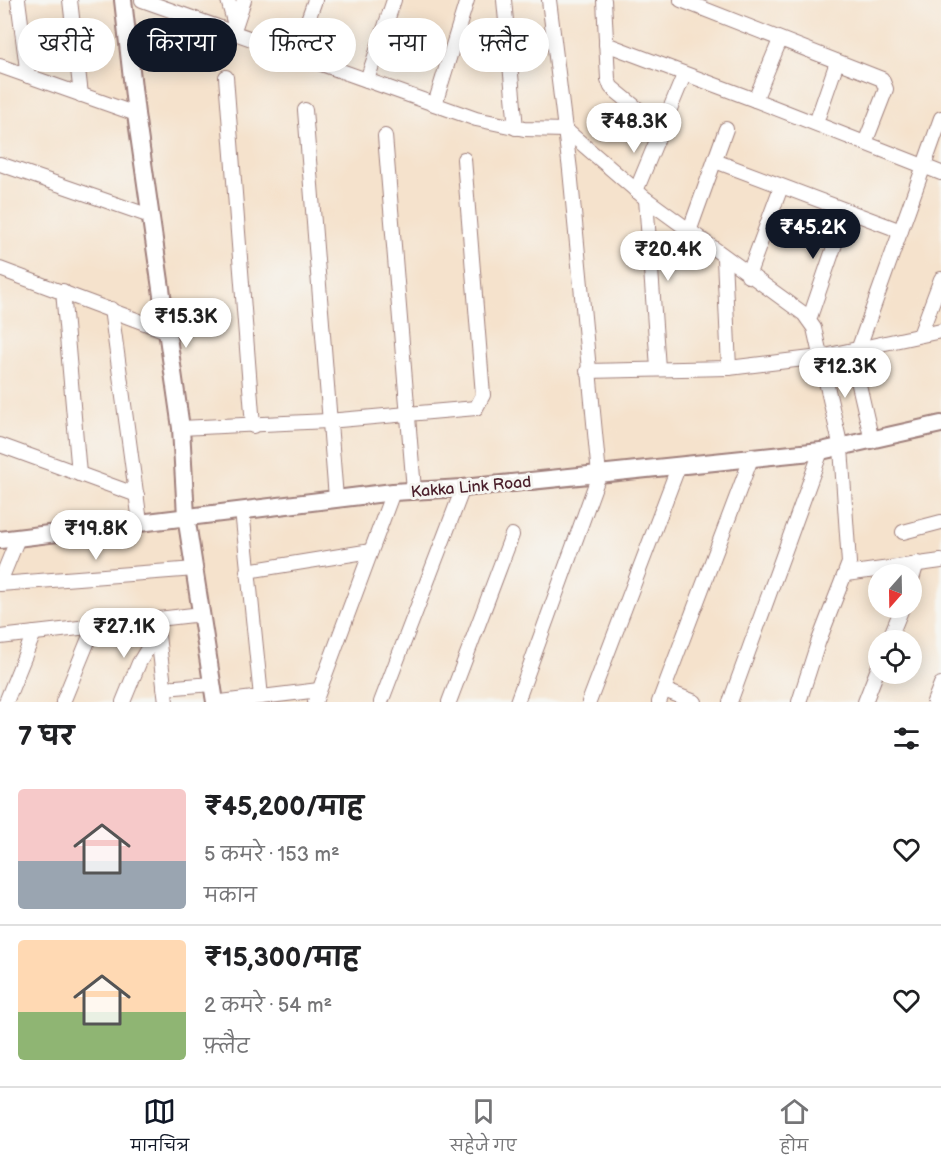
<!DOCTYPE html>
<html lang="hi">
<head>
<meta charset="utf-8">
<style>
  body { margin:0; font-family:"Balsamiq Sans","Playpen Sans Deva",sans-serif; background:#f6f6f6; color:#202124; height:100vh; display:flex; flex-direction:column; font-size:22px; white-space:nowrap }
  * { box-sizing:border-box; margin:0 }
  p { font-size:20px; color:#757577 }
  .icon { flex:none; width:33px; height:33px; fill:none; stroke:currentColor; stroke-width:2; stroke-linecap:round; stroke-linejoin:round }
  .map { position:relative; height:702px; overflow:hidden }
  .panel { display:flex; flex-direction:column; background:#fff; flex:1 }
  .panel>* { flex:none }
  .hud { position:absolute; left:18px; top:18px; width:600px; height:54px; display:flex; gap:12px }
  .needle { width:39px; rotate:200deg }
  .fabs { position:absolute; left:868px; top:564px; display:grid; gap:12px }
  .fabs a { display:grid; place-items:center; width:54px; height:54px; border-radius:50%; background:#fff; box-shadow:0 3px 15px #0003; font-size:30px }
  .price { position:absolute; translate:-50% -51px; padding:0 14px; border-radius:21px; background:#fff; color:#222; font-size:20px; line-height:39px; filter:drop-shadow(0 2px 3px #0008) }
  .price::after { content:''; position:absolute; left:50%; top:36px; width:18px; height:14px; margin-left:-9px; background:inherit; clip-path:polygon(0 0,100% 0,50% 100%) }
  .price.active { background:#111827; color:#fff }
  ul { padding:0; list-style:none }
  li { display:flex; align-items:center; gap:18px; height:150px; padding:0 18px }
  li+li { border-top:2px solid #e0e0e0 }
  li span { display:grid; place-items:center; flex:none; width:168px; height:120px; border-radius:6px; color:#555 }
  li>.icon { margin-inline-start:auto }
  span .icon { width:72px; height:72px; fill:#fffc; stroke-width:1 }
  li b { font-size:26px }
  h2 { display:flex; justify-content:space-between; align-items:center; height:72px; padding:0 18px; font-size:26px }
  .chip { padding:0 21px; border-radius:27px; background:#fff; box-shadow:0 3px 15px #0003; font-size:21px; line-height:54px }
  .chip.active { background:#111827; color:#fff }
  .tabs { display:flex; justify-content:space-around; align-items:center; height:84px; border-top:2px solid #e0e0e0; background:#fff; font-size:16px; color:#757577 }
  .tabs a { display:grid; justify-items:center; gap:3px }
  .tabs .active { color:#111827 }
  .map>svg:first-child { display:block }
  .lines { fill:none; stroke-linecap:round; stroke-linejoin:round }
  .minor-casing { stroke:#a0807c; stroke-width:16 }
  .tertiary-casing { stroke:#a0807c; stroke-width:20 }
  .minor { stroke:#fff; stroke-width:14 }
  .tertiary { stroke:#fff; stroke-width:16 }
  .labels { text-anchor:middle; stroke-width:6; stroke-linejoin:round; paint-order:stroke }
  .street-label { font-size:16px; fill:#4a1f2b; stroke:#f6f6f2 }
</style>
</head>
<body>
<div class="map">
<svg width="941" height="702" viewBox="0 0 941 702">
  <rect width="100%" height="100%" fill="#f6f6f2"/>
  <filter id="ink" filterUnits="userSpaceOnUse"><feTurbulence type="fractalNoise" baseFrequency=".0167" numOctaves="2"/><feDisplacementMap in="SourceGraphic" scale="12" xChannelSelector="R" yChannelSelector="G"/><feConvolveMatrix kernelMatrix="1 2 1 2 8 2 1 2 1" color-interpolation-filters="sRGB"/></filter>
  <filter id="wash" filterUnits="userSpaceOnUse"><feTurbulence type="fractalNoise" baseFrequency=".008" numOctaves="4" result="noise"/><feDisplacementMap in="SourceGraphic" scale="24" xChannelSelector="R" yChannelSelector="G"/><feGaussianBlur stdDeviation="1.35" result="paint"/><feColorMatrix in="noise" values="0 0 0 0 0 0 0 0 0 0 0 0 0 0 0 0 0 1.4 0 .05"/><feComposite in="paint" operator="in"/></filter>
  <g filter="url(#wash)">
    <rect width="100%" height="100%" fill="#f5e2cc"/>
  </g>
  <g filter="url(#ink)">
    <g class="lines">
      <g class="minor-casing">
        <g id="minor">
          <polyline points="18,0 28,76"/>
          <polyline points="70,0 81,95"/>
          <polyline points="142,0 476,119 524,129 566,130 646,199 804,314 814,328 841,448 849,563 818,643 799,702"/>
          <polyline points="228,0 235,25"/>
          <polyline points="504,0 516,128"/>
          <polyline points="604,0 608,79 611,87 661,128"/>
          <polyline points="681,0 882,79 886,89 865,143"/>
          <polyline points="233,33 244,0"/>
          <polyline points="606,44 755,100 780,40"/>
          <polyline points="295,56 315,0"/>
          <polyline points="0,66 136,114"/>
          <polyline points="226,77 253,426"/>
          <polyline points="367,80 394,0"/>
          <polyline points="755,100 941,173"/>
          <polyline points="435,104 467,0"/>
          <polyline points="305,110 336,498"/>
          <polyline points="816,123 837,62"/>
          <polyline points="385,136 414,490"/>
          <polyline points="715,161 901,231"/>
          <polyline points="0,164 150,216"/>
          <polyline points="636,191 684,75"/>
          <polyline points="646,199 658,368"/>
          <polyline points="690,229 726,129"/>
          <polyline points="724,258 729,368"/>
          <polyline points="0,269 166,331"/>
          <polyline points="748,276 781,187"/>
          <polyline points="63,291 79,474"/>
          <polyline points="111,309 140,522"/>
          <polyline points="809,320 846,212"/>
          <polyline points="920,335 941,279"/>
          <polyline points="587,371 729,368 820,357 941,331"/>
          <polyline points="181,428 328,421 476,408 483,395 464,159"/>
          <polyline points="872,441 857,376 858,350 941,118"/>
          <polyline points="0,445 137,495"/>
          <polyline points="242,510 261,697"/>
          <polyline points="903,532 941,522"/>
          <polyline points="247,571 371,551"/>
          <polyline points="846,574 941,561"/>
          <polyline points="912,579 917,563"/>
          <polyline points="0,582 18,538"/>
          <polyline points="0,584 195,569"/>
          <polyline points="156,619 166,702"/>
          <polyline points="0,637 202,614"/>
          <polyline points="889,640 902,608"/>
          <polyline points="164,688 212,684"/>
          <polyline points="664,690 695,702"/>
          <polyline points="6,702 34,633"/>
          <polyline points="63,702 94,626"/>
          <polyline points="123,702 139,663 157,633"/>
          <polyline points="221,702 319,690"/>
          <polyline points="315,702 393,492"/>
          <polyline points="381,702 463,488"/>
          <polyline points="449,702 512,535"/>
          <polyline points="517,702 599,475 570,170 549,0"/>
          <polyline points="589,702 679,465"/>
          <polyline points="659,702 752,456"/>
          <polyline points="730,702 821,451"/>
          <polyline points="865,702 879,666"/>
          <polyline points="934,702 941,684"/>
        </g>
      </g>
      <g class="tertiary-casing">
        <g id="tertiary">
          <polyline points="123,0 136,114 181,428 186,516 215,702"/>
          <polyline points="0,540 393,492 463,488 821,451 941,424"/>
        </g>
      </g>
      <use href="#minor" class="minor"/>
      <use href="#tertiary" class="tertiary"/>
    </g>
  </g>
  <g class="labels">
    <g class="street-label">
      <text transform="translate(471 486) rotate(-5)" y="6">Kakka Link Road</text>
    </g>
  </g>
</svg>
<div class="fabs">
<a><svg class="needle" viewBox="-14 -14 28 28"><path d="M0-13l5 13h-10z" fill="#e53935"/><path d="M0 13l5-13h-10z" fill="#757577"/></svg></a>
<a><svg class="icon" aria-label="locate" viewBox="0 0 24 24"><circle cx="12" cy="12" r="6"/><path d="M12 2v4M12 18v4M2 12h4M18 12h4"/></svg></a>
</div>
<b class="price" style="left:634px;top:154px">₹48.3K</b>
<b class="price active" style="left:813px;top:260px">₹45.2K</b>
<b class="price" style="left:668px;top:282px">₹20.4K</b>
<b class="price" style="left:186px;top:349px">₹15.3K</b>
<b class="price" style="left:845px;top:399px">₹12.3K</b>
<b class="price" style="left:96px;top:561px">₹19.8K</b>
<b class="price" style="left:124px;top:659px">₹27.1K</b>
<div class="hud">
<a class="chip">खरीदें</a>
<a class="chip active">किराया</a>
<a class="chip">फ़िल्टर</a>
<a class="chip">नया</a>
<a class="chip">फ़्लैट</a>
</div>
</div>
<section class="panel">
<h2>7 घर<svg class="icon" aria-label="filters" viewBox="0 0 24 24"><path d="M4 7h16M4 17h16"/><circle cx="9" cy="7" r="2"/><circle cx="15" cy="17" r="2"/></svg></h2>
<ul>
<li><span style="background:linear-gradient(#f6c9c9 60%,#9aa5b1 0)"><svg class="icon" aria-label="home" viewBox="0 0 24 24"><path d="M3 11l9-7 9 7M6 9v11h12V9"/></svg></span><div><b>₹45,200/माह</b><p>5 कमरे · 153 m²</p><p>मकान</p></div><svg class="icon" aria-label="heart" viewBox="0 0 24 24"><path d="M12 20l-8-8c-3-5 5-10 8-4 3-6 11-1 8 4z"/></svg></li>
<li><span style="background:linear-gradient(#ffd9b3 60%,#8fb573 0)"><svg class="icon" aria-label="home" viewBox="0 0 24 24"><path d="M3 11l9-7 9 7M6 9v11h12V9"/></svg></span><div><b>₹15,300/माह</b><p>2 कमरे · 54 m²</p><p>फ़्लैट</p></div><svg class="icon" aria-label="heart" viewBox="0 0 24 24"><path d="M12 20l-8-8c-3-5 5-10 8-4 3-6 11-1 8 4z"/></svg></li>
</ul>
</section>
<nav class="tabs">
<a class="active"><svg class="icon" aria-label="map" viewBox="0 0 24 24"><path d="M3 6l6-2 6 2 6-2v14l-6 2-6-2-6 2zM9 4v14M15 6v14"/></svg>मानचित्र</a>
<a><svg class="icon" aria-label="saved" viewBox="0 0 24 24"><path d="M7 4h10v16l-5-4-5 4z"/></svg>सहेजे गए</a>
<a><svg class="icon" aria-label="home" viewBox="0 0 24 24"><path d="M3 11l9-7 9 7M6 9v11h12V9"/></svg>होम</a>
</nav>
</body>
</html>
